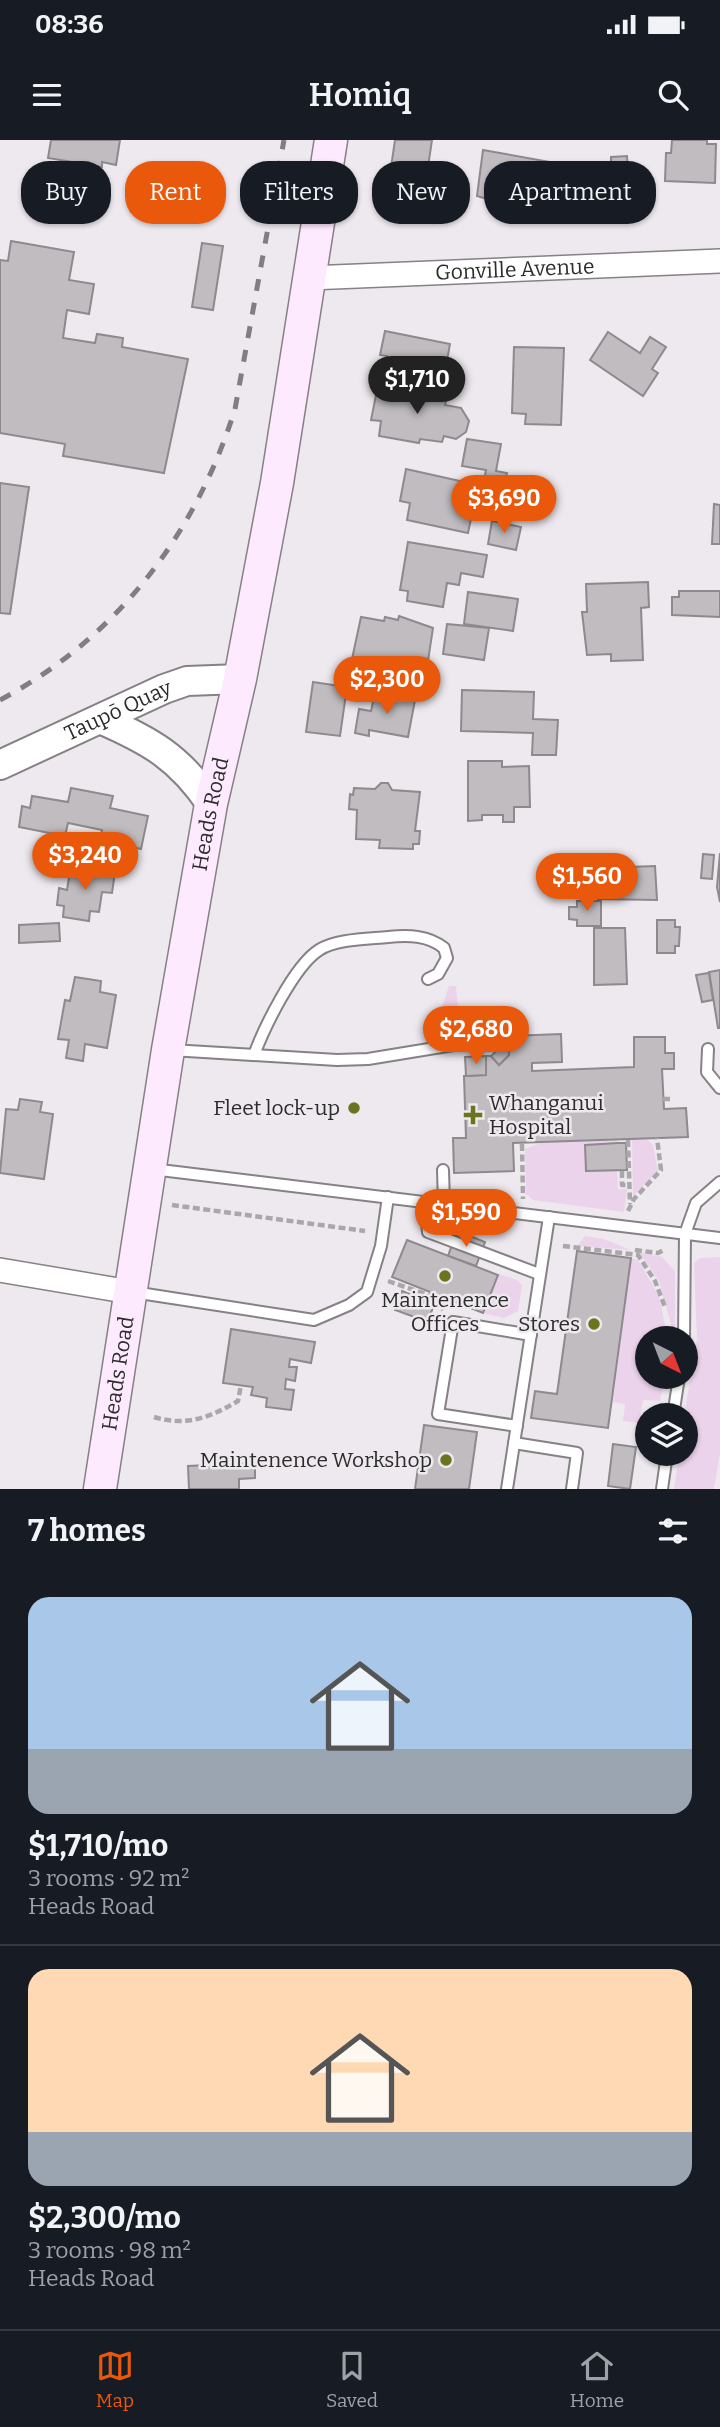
<!DOCTYPE html>
<html lang="en">
<head>
<meta charset="utf-8">
<style>
  body { margin:0; font-family:Bitter,serif; background:#20242c; color:#f1f3f6; height:100vh; display:flex; flex-direction:column; font-size:26px; white-space:nowrap }
  * { box-sizing:border-box; margin:0 }
  p { font-size:23px; color:#9ea1a6 }
  .icon { flex:none; width:38px; height:38px; fill:none; stroke:currentColor; stroke-width:2; stroke-linecap:round; stroke-linejoin:round }
  .map { position:relative; height:1349px; overflow:hidden }
  .side { display:flex; flex-direction:column; background:#171b24; flex:1 }
  .side>* { flex:none }
  .top-card { position:absolute; left:21px; top:21px; width:679px; height:63px; display:flex; gap:14px }
  .needle { width:46px; rotate:138deg }
  .fabs { position:absolute; left:635px; top:1186px; display:grid; gap:14px }
  .fabs a { display:grid; place-items:center; width:63px; height:63px; border-radius:50%; background:#171b24; box-shadow:0 2px 5px #0004; font-size:35px }
  .price { position:absolute; translate:-50% -60px; padding:0 16px; border-radius:24px; background:#ea580c; color:#fff; font-size:23px; line-height:46px; filter:drop-shadow(0 2px 4px #0008) }
  .price::after { content:''; position:absolute; left:50%; top:42px; width:21px; height:16px; margin-left:-10px; background:inherit; clip-path:polygon(0 0,100% 0,50% 100%) }
  .price.on { background:#222; color:#fff }
  ul { padding:0; list-style:none }
  li { display:grid; align-content:center; gap:14px; height:371px; padding:0 28px }
  li+li { border-top:2px solid #363941 }
  li span { display:grid; place-items:center; height:217px; border-radius:21px; color:#555 }
  li>.icon { margin-inline-start:auto }
  span .icon { width:126px; height:126px; fill:#fffc; stroke-width:1 }
  li b { font-size:30px }
  h2 { display:flex; justify-content:space-between; align-items:center; height:84px; padding:0 28px; font-size:30px }
  .pill { padding:0 24px; border-radius:28px; background:#171b24; box-shadow:0 2px 5px #0004; font-size:24px; line-height:63px }
  .pill.on { background:#ea580c; color:#fff }
  .status { display:flex; justify-content:space-between; align-items:center; height:49px; padding:0 35px; background:#171b24; direction:ltr }
  .status svg { height:19px; fill:currentColor }
  header { display:flex; justify-content:space-between; align-items:center; height:91px; padding:0 28px; background:#171b24; font-size:32px; font-weight:600 }
  .tabs { display:flex; justify-content:space-around; align-items:center; height:98px; border-top:2px solid #363941; background:#171b24; font-size:19px; color:#9ea1a6 }
  .tabs a { display:grid; justify-items:center; gap:4px }
  .tabs .on { color:#ea580c }
  .map>svg:first-child { display:block }
  .green { fill:#ecd3ec }
  .building { fill:#c0bcc0; stroke:#8d898d; stroke-width:2 }
  .lines { fill:none; stroke-linecap:round; stroke-linejoin:round }
  .service-casing { stroke:#858185; stroke-width:14 }
  .minor-casing { stroke:#858185; stroke-width:26 }
  .tertiary-casing { stroke:#858185; stroke-width:32 }
  .secondary-casing { stroke:#858185; stroke-width:35 }
  .path { stroke:#aaa7aa; stroke-width:4.5; stroke-dasharray:7 3.5; stroke-linecap:butt }
  .service { stroke:#fff; stroke-width:10 }
  .minor { stroke:#fff; stroke-width:23 }
  .tertiary { stroke:#fff; stroke-width:28 }
  .secondary { stroke:#feeafe; stroke-width:32 }
  .rail { stroke:#817e81; stroke-width:5; stroke-dasharray:12 12; stroke-linecap:butt }
  .poi-dot { fill:#6b7520; stroke:#eee9ee; stroke-width:2.5 }
  .labels { text-anchor:middle; stroke-width:5; stroke-linejoin:round; paint-order:stroke }
  .street-label { font-size:21px; fill:#2d2c2d; stroke:#eee9ee }
  .poi-label { font-size:21px; fill:#2d2c2d; stroke:#eee9ee; text-anchor:end }
</style>
</head>
<body>
<div class="status"><b>08:36</b><svg viewBox="0 0 49 12"><path d="M0 12V9h3v3zM5 12V6h3v6zM10 12V3h3v9zM15 12V0h3v12zM26 1h20v11H26zM47 4h2v5h-2z"/></svg></div>
<header><svg class="icon" aria-label="menu" viewBox="0 0 24 24"><path d="M4 6h16M4 12h16M4 18h16"/></svg>Homiq<svg class="icon" aria-label="search" viewBox="0 0 24 24"><circle cx="10" cy="10" r="6"/><path d="M15 15l6 6"/></svg></header>
<div class="map">
<svg width="720" height="1349" viewBox="0 0 720 1349">
  <rect width="100%" height="100%" fill="#eee9ee"/>
  <g class="green">
    <path d="M449 846H456C457 866 465 896 439 900L437 882Z"/>
    <polygon points="617,1000 618,1003 586,1031 617,1031 618,1049 627,1049 624,1072 533,1060 526,1054 525,1009 541,1003"/>
    <polygon points="632,1000 647,1000 653,1005 658,1031 633,1056"/>
    <polygon points="585,1096 604,1099 631,1110 577,1106"/>
    <polygon points="639,1112 662,1117 675,1131 675,1199 659,1141"/>
    <polygon points="720,1117 720,1313 714,1349 674,1349 679,1314 686,1314 684,1276 697,1200 694,1123 700,1118"/>
    <polygon points="631,1118 638,1120 659,1156 668,1199 648,1199 648,1237 664,1237 660,1261 643,1260 639,1283 623,1281 625,1264 613,1262"/>
    <polygon points="499,1134 517,1140 522,1145 518,1171 504,1178 483,1173"/>
  </g>
  <g class="building">
    <polygon points="51,0 120,0 116,25 102,22 102,27 48,18"/>
    <polygon points="395,0 432,0 425,47 439,49 433,83 384,75"/>
    <polygon points="672,0 707,0 707,4 716,4 715,43 665,41 666,13 671,13"/>
    <polygon points="483,10 578,27 570,69 519,60 517,68 477,56"/>
    <polygon points="627,16 628,31 633,31 635,64 580,67 578,35 611,33 611,17"/>
    <polygon points="11,101 74,112 69,140 94,144 89,174 67,170 63,198 95,203 97,194 123,198 122,207 188,219 164,333 63,316 65,304 0,293 0,120 8,121"/>
    <polygon points="202,103 223,106 213,170 192,167"/>
    <polygon points="385,191 450,204 443,242 384,231 387,216 380,215"/>
    <polygon points="608,192 640,213 650,197 666,207 652,229 658,233 643,256 590,220"/>
    <polygon points="514,207 564,208 561,285 525,284 526,274 512,273"/>
    <polygon points="378,245 447,257 445,265 461,268 469,281 466,292 456,299 444,296 442,302 420,299 419,303 379,296 381,281 371,280"/>
    <polygon points="467,299 501,304 496,331 507,333 504,348 483,345 486,330 462,326"/>
    <polygon points="406,329 478,345 468,393 407,380 410,363 400,361"/>
    <polygon points="0,343 29,347 10,474 0,473"/>
    <polygon points="714,364 720,365 720,404 712,404"/>
    <polygon points="492,381 521,387 516,410 488,404"/>
    <polygon points="408,402 487,415 483,437 461,433 459,445 447,443 443,467 407,461 408,451 400,450"/>
    <polygon points="648,442 649,467 641,468 643,520 611,521 611,514 587,515 582,472 587,472 586,444"/>
    <polygon points="679,451 720,451 720,477 672,475 672,457 679,457"/>
    <polygon points="468,452 518,459 513,491 464,484"/>
    <polygon points="399,476 433,488 426,534 413,531 411,543 369,534 371,523 352,519 361,477 384,481 385,477 398,480"/>
    <polygon points="447,484 489,488 484,520 443,514"/>
    <polygon points="313,542 347,547 340,596 306,592"/>
    <polygon points="462,550 534,552 533,579 558,580 556,615 532,615 533,593 461,591"/>
    <polygon points="375,553 415,560 408,597 369,590 369,596 355,593 359,569 371,571"/>
    <polygon points="468,621 502,621 502,627 529,626 530,667 514,667 514,682 503,682 503,675 482,675 482,680 468,681"/>
    <polygon points="381,643 388,643 392,650 420,652 415,691 420,691 419,704 413,704 413,709 379,708 380,700 356,699 357,670 349,669 350,654 353,655 354,648 375,649"/>
    <polygon points="71,648 113,656 110,668 148,676 141,709 114,703 113,708 124,710 121,727 80,717 83,701 99,705 102,690 68,683 65,696 19,687 22,666 30,668 32,656 68,662"/>
    <polygon points="720,713 720,762 717,747"/>
    <polygon points="703,714 714,715 712,739 701,738"/>
    <polygon points="71,725 115,732 112,753 102,752 99,772 90,771 89,781 63,777 64,766 57,765 59,748 67,750"/>
    <polygon points="655,726 657,760 598,759 599,728"/>
    <polygon points="577,761 601,761 601,786 577,786 577,780 569,779 569,767 577,767"/>
    <polygon points="657,780 675,780 675,787 680,787 679,806 675,806 675,813 657,813"/>
    <polygon points="59,783 60,801 19,803 19,785"/>
    <polygon points="594,788 625,788 627,844 594,845"/>
    <polygon points="720,830 720,888 718,888 709,832"/>
    <polygon points="709,833 713,860 702,862 696,835"/>
    <polygon points="75,837 101,841 100,852 116,855 107,908 85,904 83,921 66,918 69,900 58,899 65,860 70,861"/>
    <polygon points="561,894 562,922 532,923 532,931 634,927 634,897 665,897 665,913 674,913 674,929 662,929 664,969 686,968 688,997 513,1003 514,1031 454,1033 453,998 466,998 464,936 486,935 486,916 491,916 499,925 509,915 508,896"/>
    <polygon points="508,900 509,915 499,925 491,916"/>
    <polygon points="486,916 486,935 466,936 465,917"/>
    <polygon points="20,959 42,962 40,972 53,974 44,1039 0,1033 6,969 18,970"/>
    <polygon points="618,1003 626,1003 627,1030 586,1031 585,1005"/>
    <polygon points="457,1091 485,1102 476,1126 448,1116"/>
    <polygon points="407,1100 498,1135 483,1173 392,1137"/>
    <polygon points="577,1111 631,1118 608,1288 531,1278 535,1251 557,1254"/>
    <polygon points="402,1151 434,1164 428,1182 395,1170"/>
    <polygon points="231,1189 315,1202 311,1223 290,1219 289,1227 297,1227 295,1241 286,1239 285,1249 294,1250 291,1270 266,1267 267,1258 251,1255 253,1247 223,1243"/>
    <polygon points="424,1285 477,1292 469,1349 415,1349"/>
    <polygon points="613,1304 636,1307 630,1349 608,1346"/>
    <polygon points="255,1323 255,1338 239,1339 239,1349 189,1349 188,1326"/>
  </g>
  <g class="lines">
    <g class="service-casing">
      <g id="service">
        <polyline points="708,909 707,932 720,948"/>
        <polyline points="171,910 337,920 368,919 484,900 484,874"/>
        <path d="M254 915C264 888 294 826 319 810 336 799 368 799 388 797 408 795 428 795 444 808L447 818 438 834 428 839"/>
        <polyline points="152,1029 720,1098"/>
        <polyline points="443,1030 444,1063"/>
        <polyline points="424,1062 428,1092 539,1134"/>
        <polyline points="133,1152 314,1180 349,1165 367,1152 381,1106 388,1057"/>
        <polyline points="684,1199 685,1094 696,1063 720,1042"/>
        <polyline points="673,1276 679,1237"/>
        <polyline points="517,1286 438,1274 453,1182 531,1195"/>
        <polyline points="514,1303 577,1313 572,1349"/>
        <polyline points="507,1349 549,1077"/>
        <polyline points="662,1349 667,1314"/>
      </g>
    </g>
    <g class="minor-casing">
      <g id="minor">
        <path id="s1" d="M309 138 720 121"/>
        <polyline points="0,1130 130,1152"/>
      </g>
    </g>
    <g class="tertiary-casing">
      <g id="tertiary">
        <path d="M100 579C151 601 180 618 211 664"/>
        <path id="s2" d="M0 625 164 549 187 541 240 539"/>
      </g>
    </g>
    <g class="secondary-casing">
      <g id="secondary">
        <path id="s3" d="M100 1349 168 910 211 664 240 539 277 343 331 0"/>
      </g>
    </g>
    <g class="path">
      <polyline points="663,959 672,959"/>
      <polyline points="628,1000 630,1064"/>
      <polyline points="522,1004 523,1059"/>
      <polyline points="622,1031 622,1045 630,1045"/>
      <polyline points="172,1065 365,1091"/>
      <polyline points="628,1071 634,1059 661,1030 657,998"/>
      <polyline points="563,1106 638,1115 655,1141 665,1167"/>
      <polyline points="635,1110 658,1113 664,1110"/>
      <polyline points="388,1141 431,1156 443,1170"/>
      <path d="M154 1277C186 1287 211 1277 238 1261L241 1245"/>
    </g>
    <use href="#service" class="service"/>
    <use href="#minor" class="minor"/>
    <use href="#tertiary" class="tertiary"/>
    <use href="#secondary" class="secondary"/>
    <path class="rail" d="M0 560C117 498 196 394 235 269L284 0"/>
  </g>
  <g class="poi-dot">
    <circle cx="354" cy="968" r="7"/>
    <path d="M469.5 964.5h7v7h7v7h-7v7h-7v-7h-7v-7h7z"/>
    <circle cx="445" cy="1136" r="7"/>
    <circle cx="594" cy="1184" r="7"/>
    <circle cx="446" cy="1320" r="7"/>
  </g>
  <g class="labels">
    <g class="street-label">
      <text dy="7" stroke="none"><textPath href="#s1" startOffset="206">Gonville Avenue</textPath></text>
      <text dy="7" stroke="none"><textPath href="#s2" startOffset="130">Taupō Quay</textPath></text>
      <text dy="7" stroke="none"><textPath href="#s3" startOffset="684">Heads Road</textPath></text>
      <text dy="7" stroke="none"><textPath href="#s3" startOffset="117">Heads Road</textPath></text>
    </g>
    <g class="poi-label">
      <text x="489" y="970" text-anchor="start">Whanganui<tspan x="489" dy="24">Hospital</tspan></text>
      <text x="340" y="975">Fleet lock-up</text>
      <text x="445" y="1167" text-anchor="middle">Maintenence<tspan x="445" dy="24">Offices</tspan></text>
      <text x="580" y="1191">Stores</text>
      <text x="432" y="1327">Maintenence Workshop</text>
    </g>
  </g>
</svg>
<div class="fabs">
<a><svg class="needle" viewBox="-14 -14 28 28"><path d="M0-13l5 13h-10z" fill="#e53935"/><path d="M0 13l5-13h-10z" fill="#9ea1a6"/></svg></a>
<a><svg class="icon" aria-label="layers" viewBox="0 0 24 24"><path d="M12 4l9 5-9 5-9-5zM3 14l9 5 9-5"/></svg></a>
</div>
<b class="price on" style="left:417px;top:276px">$1,710</b>
<b class="price" style="left:504px;top:395px">$3,690</b>
<b class="price" style="left:387px;top:576px">$2,300</b>
<b class="price" style="left:85px;top:752px">$3,240</b>
<b class="price" style="left:587px;top:773px">$1,560</b>
<b class="price" style="left:476px;top:926px">$2,680</b>
<b class="price" style="left:466px;top:1109px">$1,590</b>
<div class="top-card">
<a class="pill">Buy</a>
<a class="pill on">Rent</a>
<a class="pill">Filters</a>
<a class="pill">New</a>
<a class="pill">Apartment</a>
</div>
</div>
<section class="side">
<h2>7 homes<svg class="icon" aria-label="filters" viewBox="0 0 24 24"><path d="M4 7h16M4 17h16"/><circle cx="9" cy="7" r="2"/><circle cx="15" cy="17" r="2"/></svg></h2>
<ul>
<li><span style="background:linear-gradient(#a9c7e8 70%,#9aa5b1 0)"><svg class="icon" aria-label="home" viewBox="0 0 24 24"><path d="M3 11l9-7 9 7M6 9v11h12V9"/></svg></span><div><b>$1,710/mo</b><p>3 rooms · 92 m²</p><p>Heads Road</p></div></li>
<li><span style="background:linear-gradient(#ffd9b3 75%,#9aa5b1 0)"><svg class="icon" aria-label="home" viewBox="0 0 24 24"><path d="M3 11l9-7 9 7M6 9v11h12V9"/></svg></span><div><b>$2,300/mo</b><p>3 rooms · 98 m²</p><p>Heads Road</p></div></li>
</ul>
</section>
<nav class="tabs">
<a class="on"><svg class="icon" aria-label="map" viewBox="0 0 24 24"><path d="M3 6l6-2 6 2 6-2v14l-6 2-6-2-6 2zM9 4v14M15 6v14"/></svg>Map</a>
<a><svg class="icon" aria-label="saved" viewBox="0 0 24 24"><path d="M7 4h10v16l-5-4-5 4z"/></svg>Saved</a>
<a><svg class="icon" aria-label="home" viewBox="0 0 24 24"><path d="M3 11l9-7 9 7M6 9v11h12V9"/></svg>Home</a>
</nav>
</body>
</html>
